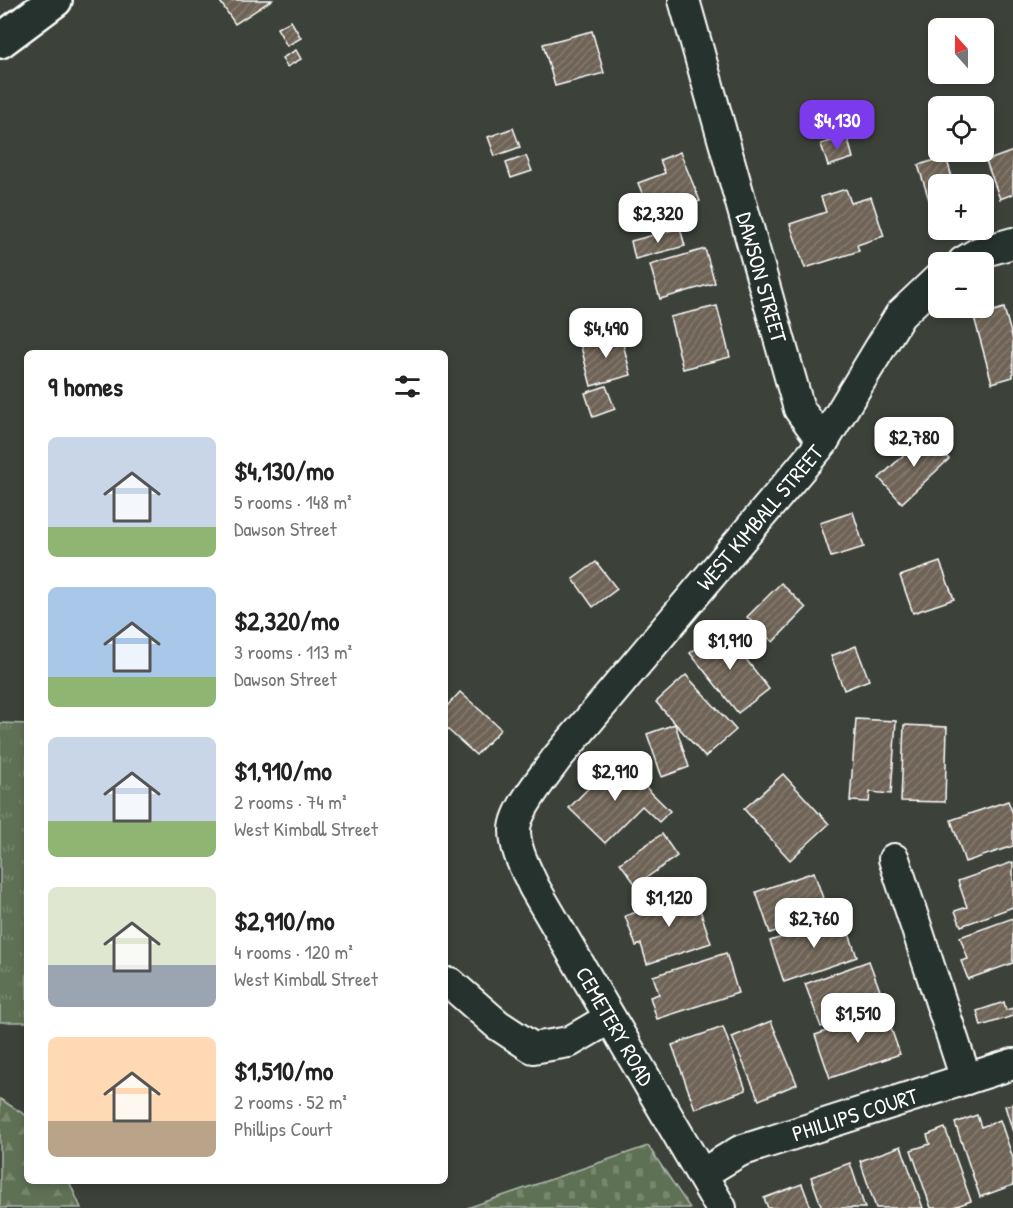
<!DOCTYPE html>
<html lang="en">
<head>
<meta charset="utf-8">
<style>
  body { margin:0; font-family:"Patrick Hand",sans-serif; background:#f6f6f6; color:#222; height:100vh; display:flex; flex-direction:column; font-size:22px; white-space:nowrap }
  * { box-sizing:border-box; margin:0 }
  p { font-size:20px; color:#767676 }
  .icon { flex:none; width:33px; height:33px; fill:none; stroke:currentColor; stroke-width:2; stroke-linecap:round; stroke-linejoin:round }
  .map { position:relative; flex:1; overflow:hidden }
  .details { position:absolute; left:24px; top:350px; width:424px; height:834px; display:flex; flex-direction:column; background:#fff; border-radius:9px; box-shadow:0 3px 9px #0003 }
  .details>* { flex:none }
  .needle { width:39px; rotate:339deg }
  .tools { position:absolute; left:928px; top:18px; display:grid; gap:12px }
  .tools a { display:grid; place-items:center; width:66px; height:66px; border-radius:9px; background:#fff; box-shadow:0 3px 9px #0003; font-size:30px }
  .price { position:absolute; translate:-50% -51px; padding:0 14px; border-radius:12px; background:#fff; color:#222; font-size:20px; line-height:39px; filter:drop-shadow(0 2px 3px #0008) }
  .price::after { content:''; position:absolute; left:50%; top:36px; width:18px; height:14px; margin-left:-9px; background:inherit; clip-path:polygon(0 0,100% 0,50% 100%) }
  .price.selected { background:#7c3aed; color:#fff }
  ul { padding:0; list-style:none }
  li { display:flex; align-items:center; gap:18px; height:150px; padding:0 24px }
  li span { display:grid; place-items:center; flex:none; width:168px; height:120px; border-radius:9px; color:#555 }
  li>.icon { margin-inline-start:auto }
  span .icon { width:72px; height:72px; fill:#fffc; stroke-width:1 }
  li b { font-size:26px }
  h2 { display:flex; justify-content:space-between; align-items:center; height:72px; padding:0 24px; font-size:26px }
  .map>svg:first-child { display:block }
  .forest { fill:url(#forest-firs); stroke:#afb8aa; stroke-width:1.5 }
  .cemetery { fill:url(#cemetery-stones); stroke:#afb8aa; stroke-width:1.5 }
  .park { fill:url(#park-tufts); stroke:#afb8aa; stroke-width:1.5 }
  .building { fill:url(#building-hatch); stroke:#fff; stroke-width:1.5 }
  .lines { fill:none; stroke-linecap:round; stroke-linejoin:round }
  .minor-casing { stroke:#fff; stroke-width:34 }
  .major-casing { stroke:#fff; stroke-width:38 }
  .minor { stroke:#26332d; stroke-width:30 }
  .major { stroke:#26332d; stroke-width:33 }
  .labels { text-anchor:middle; stroke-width:4.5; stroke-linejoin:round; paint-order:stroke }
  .street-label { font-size:22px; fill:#fff; stroke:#26332d }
</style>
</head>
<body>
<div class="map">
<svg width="1013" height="1208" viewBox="0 0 1013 1208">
  <defs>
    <pattern id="forest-firs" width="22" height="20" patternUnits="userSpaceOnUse" patternTransform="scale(1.5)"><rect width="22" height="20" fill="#5f7154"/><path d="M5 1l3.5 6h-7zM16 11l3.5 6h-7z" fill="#77866e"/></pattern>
    <pattern id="cemetery-stones" width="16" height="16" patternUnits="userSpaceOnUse" patternTransform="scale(1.5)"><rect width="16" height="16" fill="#5f7154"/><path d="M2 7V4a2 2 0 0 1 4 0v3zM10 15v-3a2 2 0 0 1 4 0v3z" fill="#77866e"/></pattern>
    <pattern id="park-tufts" width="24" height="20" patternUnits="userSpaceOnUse" patternTransform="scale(1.5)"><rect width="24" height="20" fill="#5f7154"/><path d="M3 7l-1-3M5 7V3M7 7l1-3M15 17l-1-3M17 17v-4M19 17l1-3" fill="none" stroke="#77866e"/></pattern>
    <pattern id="building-hatch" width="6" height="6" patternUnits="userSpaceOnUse" patternTransform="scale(1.5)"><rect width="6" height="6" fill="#6e6457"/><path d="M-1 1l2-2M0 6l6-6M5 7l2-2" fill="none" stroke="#847b70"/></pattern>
  </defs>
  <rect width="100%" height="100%" fill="#3c423a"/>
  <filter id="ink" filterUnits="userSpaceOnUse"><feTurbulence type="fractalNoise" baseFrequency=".0167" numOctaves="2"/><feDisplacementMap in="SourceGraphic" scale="12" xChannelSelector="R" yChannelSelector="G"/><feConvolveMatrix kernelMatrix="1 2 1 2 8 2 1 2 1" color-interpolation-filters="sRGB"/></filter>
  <g filter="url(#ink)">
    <polygon class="forest" points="0,1099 27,1116 27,1180 69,1181 81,1208 0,1208"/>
    <polygon class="cemetery" points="648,1146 690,1208 467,1208"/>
    <polygon class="park" points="0,723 27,724 27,1022 0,1022"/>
    <g class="building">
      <polygon points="219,0 272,0 235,24"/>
      <polygon points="291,21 301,38 287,46 277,28"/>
      <polygon points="592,31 604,73 555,86 543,44"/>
      <polygon points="296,50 301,59 287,67 282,58"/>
      <polygon points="513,128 520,147 495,156 488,137"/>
      <polygon points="847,136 853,158 828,166 821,144"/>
      <polygon points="1013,151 1013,194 1000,199 986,161"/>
      <polygon points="680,152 700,201 653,220 638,183 665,173 660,160"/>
      <polygon points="526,156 532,171 511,178 506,163"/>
      <polygon points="946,157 954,184 939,184 939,210 933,212 918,165"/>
      <polygon points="846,189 851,203 871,197 884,236 857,245 859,251 805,268 790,224 826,212 821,197"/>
      <polygon points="680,228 685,246 635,259 631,241"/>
      <polygon points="705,249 715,283 660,299 650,265"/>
      <polygon points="717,306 730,357 683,369 670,317"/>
      <polygon points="1004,308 1013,340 1013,377 992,383 974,317"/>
      <polygon points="620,332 631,375 591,386 580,343"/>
      <polygon points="606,386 615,409 593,417 585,393"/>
      <polygon points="926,434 949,459 902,503 879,478"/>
      <polygon points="853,512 864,547 831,557 820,523"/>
      <polygon points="596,562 617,589 593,607 573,579"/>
      <polygon points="940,562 954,599 913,613 900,576"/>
      <polygon points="781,583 806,608 773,642 747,617"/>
      <polygon points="722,628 769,689 738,713 690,653"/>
      <polygon points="856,646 869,680 844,690 831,656"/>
      <polygon points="686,675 736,730 705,757 656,702"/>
      <polygon points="460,692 501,729 476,755 446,728 446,707"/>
      <polygon points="856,719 896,721 891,794 870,792 869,802 850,801"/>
      <polygon points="675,724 689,767 662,777 647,734"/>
      <polygon points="904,725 947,727 945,802 901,801"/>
      <polygon points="617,759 670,811 659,822 642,806 605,843 569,808"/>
      <polygon points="783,774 829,824 790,860 744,809"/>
      <polygon points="1008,801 1013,814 1013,846 965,862 951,820"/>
      <polygon points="662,834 677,856 636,885 620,863"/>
      <polygon points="1013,862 1013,907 961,926 955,911 967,907 958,881"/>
      <polygon points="814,872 828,913 770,933 756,892"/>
      <polygon points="694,892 711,943 647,964 641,944 636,946 625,916"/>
      <polygon points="843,916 857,957 784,982 770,941"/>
      <polygon points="1013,918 1013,963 968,979 961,961 968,959 960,937"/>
      <polygon points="726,953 738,993 657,1019 650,997 659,994 653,976"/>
      <polygon points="869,961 885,1004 821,1027 805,984"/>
      <polygon points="1004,1002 1006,1010 1013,1008 1013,1016 981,1026 977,1011"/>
      <polygon points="885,1011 900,1054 830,1078 815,1035"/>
      <polygon points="771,1021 797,1084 759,1100 732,1037"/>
      <polygon points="723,1027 746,1090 695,1109 672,1045"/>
      <polygon points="1013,1104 1013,1132 1005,1106"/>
      <polygon points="977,1115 981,1127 1000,1120 1013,1158 1013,1185 980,1197 955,1123"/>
      <polygon points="945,1128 971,1201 951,1208 931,1208 911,1150 930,1144 927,1135"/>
      <polygon points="901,1146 923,1208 876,1208 860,1161"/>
      <polygon points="850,1163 865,1208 822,1208 811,1177"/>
      <polygon points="802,1184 811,1208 768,1208 764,1198"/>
    </g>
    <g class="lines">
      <g class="minor-casing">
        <g id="minor">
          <path id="s1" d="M684 0 799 409 823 442"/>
          <polyline points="963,262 978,253 1013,243"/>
          <polyline points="894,859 966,1079"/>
          <polyline points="446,984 450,983 498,1025 533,1048 569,1042 610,1018"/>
          <path id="s2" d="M702 1174 740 1151 1013 1064"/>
          <path id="s3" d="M721 1208 534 887C526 869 515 851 515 830 515 810 545 775 557 758L823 442 900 315 939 278"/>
        </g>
      </g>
      <g class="major-casing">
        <polyline id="major" points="0,41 55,0"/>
      </g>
      <use href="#minor" class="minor"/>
      <use href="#major" class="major"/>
    </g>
  </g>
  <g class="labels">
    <g class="street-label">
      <text dy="8" stroke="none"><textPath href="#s1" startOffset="288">DAWSON STREET</textPath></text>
      <text dy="8" stroke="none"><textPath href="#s3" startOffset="831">WEST KIMBALL STREET</textPath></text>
      <text transform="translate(615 1026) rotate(60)" y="8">CEMETERY ROAD</text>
      <text dy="8" stroke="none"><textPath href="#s2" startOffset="165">PHILLIPS COURT</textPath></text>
    </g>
  </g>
</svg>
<div class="tools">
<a><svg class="needle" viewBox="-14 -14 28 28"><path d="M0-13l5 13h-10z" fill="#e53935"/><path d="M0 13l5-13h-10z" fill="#767676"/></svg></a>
<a><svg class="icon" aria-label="locate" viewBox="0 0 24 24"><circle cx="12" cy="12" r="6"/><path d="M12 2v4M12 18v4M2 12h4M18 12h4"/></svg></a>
<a>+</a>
<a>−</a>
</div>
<b class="price selected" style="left:837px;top:151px">$4,130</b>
<b class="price" style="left:658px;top:244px">$2,320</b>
<b class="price" style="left:606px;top:359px">$4,490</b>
<b class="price" style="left:914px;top:468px">$2,780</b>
<b class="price" style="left:730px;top:671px">$1,910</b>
<b class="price" style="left:615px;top:802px">$2,910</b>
<b class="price" style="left:669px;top:928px">$1,120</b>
<b class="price" style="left:814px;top:949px">$2,760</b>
<b class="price" style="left:858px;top:1044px">$1,510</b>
<section class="details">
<h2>9 homes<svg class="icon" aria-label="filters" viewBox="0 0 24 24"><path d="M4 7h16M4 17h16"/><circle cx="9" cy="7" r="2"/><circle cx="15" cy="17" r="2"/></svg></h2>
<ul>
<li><span style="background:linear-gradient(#c9d6e8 75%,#8fb573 0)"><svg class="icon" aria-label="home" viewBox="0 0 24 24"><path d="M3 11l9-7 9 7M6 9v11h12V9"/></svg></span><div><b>$4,130/mo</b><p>5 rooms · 148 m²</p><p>Dawson Street</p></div></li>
<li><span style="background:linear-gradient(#a9c7e8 75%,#8fb573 0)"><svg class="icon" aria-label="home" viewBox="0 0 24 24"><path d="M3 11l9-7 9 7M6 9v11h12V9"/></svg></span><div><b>$2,320/mo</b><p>3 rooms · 113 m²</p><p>Dawson Street</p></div></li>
<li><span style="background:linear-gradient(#c9d6e8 70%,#8fb573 0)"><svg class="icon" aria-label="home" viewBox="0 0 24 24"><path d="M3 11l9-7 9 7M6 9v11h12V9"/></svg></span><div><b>$1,910/mo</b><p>2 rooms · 74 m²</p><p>West Kimball Street</p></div></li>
<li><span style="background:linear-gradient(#dfe7d0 65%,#9aa5b1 0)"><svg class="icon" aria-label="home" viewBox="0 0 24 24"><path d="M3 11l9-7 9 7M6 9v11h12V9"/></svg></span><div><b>$2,910/mo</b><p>4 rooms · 120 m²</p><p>West Kimball Street</p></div></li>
<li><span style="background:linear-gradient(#ffd9b3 70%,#b9a48a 0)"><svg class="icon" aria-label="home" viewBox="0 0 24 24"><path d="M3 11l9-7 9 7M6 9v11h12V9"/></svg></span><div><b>$1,510/mo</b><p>2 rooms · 52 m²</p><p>Phillips Court</p></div></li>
</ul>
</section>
</div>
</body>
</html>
